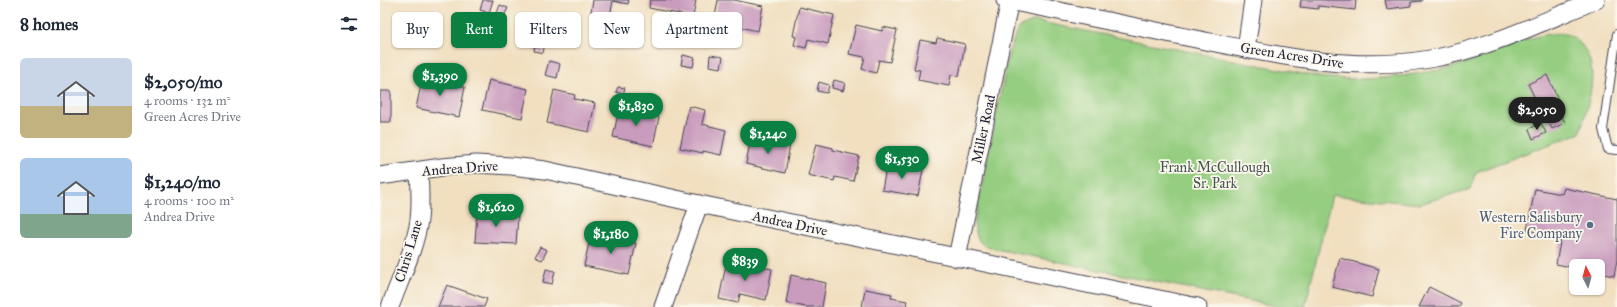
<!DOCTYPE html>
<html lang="en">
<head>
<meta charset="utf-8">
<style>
  body { margin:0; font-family:"IM FELL Great Primer",serif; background:#f2f2f3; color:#1f2937; height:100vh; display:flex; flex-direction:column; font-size:15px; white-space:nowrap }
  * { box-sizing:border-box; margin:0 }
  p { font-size:13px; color:#747a83 }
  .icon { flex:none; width:22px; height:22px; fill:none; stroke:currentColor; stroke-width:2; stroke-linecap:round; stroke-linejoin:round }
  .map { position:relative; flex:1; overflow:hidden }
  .side { display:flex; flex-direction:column; background:#fff; width:380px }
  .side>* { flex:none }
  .hud { position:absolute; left:12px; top:12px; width:380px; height:36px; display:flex; gap:8px }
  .needle { width:26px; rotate:354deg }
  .tools { position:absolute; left:1189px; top:259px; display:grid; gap:8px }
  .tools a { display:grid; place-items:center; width:36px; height:36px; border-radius:6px; background:#fff; box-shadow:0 1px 3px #0004; font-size:20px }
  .price { position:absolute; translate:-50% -34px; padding:0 9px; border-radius:14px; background:#0b8043; color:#fff; font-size:13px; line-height:26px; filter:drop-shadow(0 1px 2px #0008) }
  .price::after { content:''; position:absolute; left:50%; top:24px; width:12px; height:9px; margin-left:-6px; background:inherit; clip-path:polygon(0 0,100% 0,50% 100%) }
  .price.selected { background:#222; color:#fff }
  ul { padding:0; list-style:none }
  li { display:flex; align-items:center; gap:12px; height:100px; padding:0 20px }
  li span { display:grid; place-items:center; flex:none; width:112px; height:80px; border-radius:6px; color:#555 }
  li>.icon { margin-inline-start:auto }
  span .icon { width:48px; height:48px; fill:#fffc; stroke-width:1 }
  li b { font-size:17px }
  h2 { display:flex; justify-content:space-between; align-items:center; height:48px; padding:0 20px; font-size:17px }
  .chip { padding:0 14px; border-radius:6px; background:#fff; box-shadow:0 1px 3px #0004; font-size:14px; line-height:36px }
  .chip.selected { background:#0b8043; color:#fff }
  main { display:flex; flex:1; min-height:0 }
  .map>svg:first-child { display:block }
  .green { fill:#96ce81; stroke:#5c785e }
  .building { fill:#c99bbd }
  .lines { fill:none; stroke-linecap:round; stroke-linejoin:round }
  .lane-casing { stroke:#413e4f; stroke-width:10 }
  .street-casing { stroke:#413e4f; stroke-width:19 }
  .lane { stroke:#fff; stroke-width:8 }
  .street { stroke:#fff; stroke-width:17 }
  .service-dot { fill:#5c6f8a; stroke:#fbf7ec; stroke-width:1.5 }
  .labels { text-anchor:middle; stroke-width:3.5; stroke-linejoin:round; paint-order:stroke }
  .street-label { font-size:14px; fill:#22223b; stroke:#fbf7ec }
  .park-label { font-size:14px; fill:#455650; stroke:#fbf7ec }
  .service-label { font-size:14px; fill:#4e5e75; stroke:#fbf7ec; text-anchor:end }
</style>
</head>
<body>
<main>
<section class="side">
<h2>8 homes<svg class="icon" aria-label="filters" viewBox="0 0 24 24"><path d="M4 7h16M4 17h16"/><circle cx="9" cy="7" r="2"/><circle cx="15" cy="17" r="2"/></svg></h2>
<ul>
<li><span style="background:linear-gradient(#c9d6e8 60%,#c2b280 0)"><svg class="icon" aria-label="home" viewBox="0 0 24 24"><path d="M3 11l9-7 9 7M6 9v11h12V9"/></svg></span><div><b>$2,050/mo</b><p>4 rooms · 132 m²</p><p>Green Acres Drive</p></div></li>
<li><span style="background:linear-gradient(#a9c7e8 70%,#7fa58c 0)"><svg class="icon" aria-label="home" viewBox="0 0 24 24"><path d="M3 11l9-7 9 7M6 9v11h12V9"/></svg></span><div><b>$1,240/mo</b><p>4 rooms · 100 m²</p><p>Andrea Drive</p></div></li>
</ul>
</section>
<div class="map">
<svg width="1237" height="307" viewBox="0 0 1237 307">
  <rect width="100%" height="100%" fill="#fbf7ec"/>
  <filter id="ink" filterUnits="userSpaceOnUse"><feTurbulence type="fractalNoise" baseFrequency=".025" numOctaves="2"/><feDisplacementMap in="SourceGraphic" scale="8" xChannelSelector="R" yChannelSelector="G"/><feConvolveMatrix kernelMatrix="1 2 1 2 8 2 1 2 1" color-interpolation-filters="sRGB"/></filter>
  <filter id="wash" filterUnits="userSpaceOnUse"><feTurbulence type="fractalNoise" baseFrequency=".012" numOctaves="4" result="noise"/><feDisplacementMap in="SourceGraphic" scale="16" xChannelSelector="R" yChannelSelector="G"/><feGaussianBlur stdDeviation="0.9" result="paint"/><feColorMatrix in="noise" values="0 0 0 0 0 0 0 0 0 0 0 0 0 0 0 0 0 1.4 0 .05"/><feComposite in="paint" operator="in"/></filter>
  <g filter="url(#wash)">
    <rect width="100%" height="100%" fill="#f1dfc0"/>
    <path class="green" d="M655 21 939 77C952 78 965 79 978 79 1002 79 1029 75 1053 71 1067 68 1081 65 1094 60 1116 52 1174 22 1194 38 1225 61 1208 103 1200 133L1096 172 1090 189 1040 204 952 195 925 307H900L606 247 598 240 594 225 629 52 638 28Z"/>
    <g id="blocks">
      <g class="building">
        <polygon points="103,0 113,0 109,13 100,10"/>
        <polygon points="213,0 249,0 248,4 233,1 230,16 211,12"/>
        <polygon points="270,0 316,0 313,17 269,8"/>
        <polygon points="338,0 354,0 383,6 378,31 350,25 349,32 346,33 336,30 335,29 336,22 334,22"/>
        <polygon points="921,0 976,0 975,10 938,6 938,9 920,7"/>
        <polygon points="1005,0 1042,0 1042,1 1031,2 1031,6 1007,9"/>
        <polygon points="120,5 128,8 124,16 117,13"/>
        <polygon points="419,7 454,15 448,44 428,39 426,48 414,45 416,37 413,36"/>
        <polygon points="28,20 37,22 35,32 26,31"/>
        <polygon points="51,25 62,27 60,37 49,35"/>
        <polygon points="476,25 502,31 503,27 517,30 510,62 499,60 496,73 482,69 485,57 469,54"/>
        <polygon points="176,33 183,34 181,42 174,40"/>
        <polygon points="557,38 585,44 579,76 571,75 569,86 538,80 540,70 534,69 540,40 556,43"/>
        <polygon points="156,41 165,43 163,53 154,51"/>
        <polygon points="303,55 315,58 313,67 301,65"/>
        <polygon points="330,55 343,57 341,68 329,66"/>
        <polygon points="169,61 180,64 177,78 165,75"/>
        <polygon points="1167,75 1181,106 1163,115 1148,84"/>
        <polygon points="43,76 85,87 79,117 36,108"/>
        <polygon points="109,80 148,89 142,118 102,110"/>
        <polygon points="454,80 465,83 463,91 452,88"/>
        <polygon points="439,82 449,85 447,93 437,91"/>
        <polygon points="238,87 245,88 243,94 236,92"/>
        <polygon points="174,90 195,95 194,99 215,103 209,132 167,123"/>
        <rect x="0" y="91" width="11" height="31"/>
        <polygon points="309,106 325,110 322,124 346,130 341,155 323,151 323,153 300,148"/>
        <polygon points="239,109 279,117 273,146 233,137"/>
        <polygon points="1181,114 1185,123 1172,129 1168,120"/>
        <polygon points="1161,123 1166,133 1153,139 1149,129"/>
        <polygon points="371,137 410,144 405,173 366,164"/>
        <polygon points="436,144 453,148 453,150 479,156 473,181 455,177 454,181 428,175"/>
        <polygon points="507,163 543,170 538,196 502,190"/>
        <polygon points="1184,188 1237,199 1237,260 1234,276 1218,273 1218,266 1196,266 1196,268 1176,264 1181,237 1147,230 1155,189 1182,194"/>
        <polygon points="97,212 138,216 136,244 95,242"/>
        <polygon points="210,238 228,242 229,238 256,243 249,275 204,266"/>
        <polygon points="160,247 167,250 162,260 155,257"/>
        <polygon points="960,258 999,269 992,297 952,287"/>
        <polygon points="347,260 392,269 386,300 360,294 358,303 339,299"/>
        <polygon points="166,269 175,271 172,284 163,282"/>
        <polygon points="411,275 446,283 442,307 426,307 406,303"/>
        <polygon points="67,285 107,299 104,307 58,307"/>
        <polygon points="1049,287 1081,303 1079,307 1039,307"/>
        <polygon points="485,289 512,294 511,298 527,301 526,307 482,307"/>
      </g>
    </g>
  </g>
  <g filter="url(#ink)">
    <use href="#blocks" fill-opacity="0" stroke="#413e4f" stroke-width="1"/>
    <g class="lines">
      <g class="lane-casing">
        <polyline id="lane" points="1237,34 1223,129 1228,149 1237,150"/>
      </g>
      <g class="street-casing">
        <g id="street">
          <path d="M625 0C687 13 749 25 811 38 890 54 968 73 1050 59 1105 50 1164 21 1216 0"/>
          <polyline points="866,49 873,0"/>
          <polyline points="0,176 62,167 96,164 131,166 165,170 319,204 818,307"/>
          <polyline points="577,258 630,0"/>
          <path d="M10 307C20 279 35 249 39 220 41 203 40 187 39 171"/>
          <polyline points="283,307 319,204"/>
        </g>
      </g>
      <use href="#lane" class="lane"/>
      <use href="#street" class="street"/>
    </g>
  </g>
  <circle class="service-dot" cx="1210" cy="225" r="4"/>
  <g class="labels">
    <g class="street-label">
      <text transform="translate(912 55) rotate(9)" y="5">Green Acres Drive</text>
      <text transform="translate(603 129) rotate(-78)" y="5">Miller Road</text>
      <text transform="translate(80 168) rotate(-4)" y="5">Andrea Drive</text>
      <text transform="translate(410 223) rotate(12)" y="5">Andrea Drive</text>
      <text transform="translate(28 251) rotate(-73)" y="5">Chris Lane</text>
    </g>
    <g class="park-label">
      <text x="835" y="172">Frank McCullough<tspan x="835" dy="16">Sr. Park</tspan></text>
    </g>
    <g class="service-label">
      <text x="1202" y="222">Western Salisbury<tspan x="1202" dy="16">Fire Company</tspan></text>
    </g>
  </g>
</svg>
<div class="tools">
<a><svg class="needle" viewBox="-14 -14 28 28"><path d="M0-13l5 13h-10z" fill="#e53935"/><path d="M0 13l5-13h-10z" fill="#747a83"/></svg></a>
</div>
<b class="price" style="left:60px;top:97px">$1,390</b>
<b class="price" style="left:256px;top:127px">$1,830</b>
<b class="price selected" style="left:1157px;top:131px">$2,050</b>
<b class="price" style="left:388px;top:155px">$1,240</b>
<b class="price" style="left:522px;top:180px">$1,530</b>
<b class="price" style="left:116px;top:228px">$1,620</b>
<b class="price" style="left:231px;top:255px">$1,180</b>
<b class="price" style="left:365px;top:282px">$839</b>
<div class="hud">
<a class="chip">Buy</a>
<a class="chip selected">Rent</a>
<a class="chip">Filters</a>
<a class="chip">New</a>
<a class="chip">Apartment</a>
</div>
</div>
</main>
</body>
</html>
